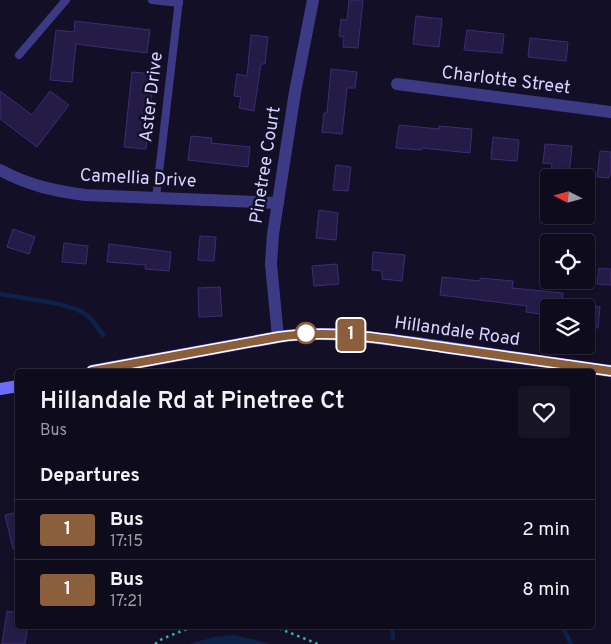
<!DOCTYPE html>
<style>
body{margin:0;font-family:Overpass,sans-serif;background:#171425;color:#f1f3f6;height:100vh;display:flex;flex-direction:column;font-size:19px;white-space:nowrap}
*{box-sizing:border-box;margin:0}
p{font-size:16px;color:#9b9ba3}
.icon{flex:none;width:28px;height:28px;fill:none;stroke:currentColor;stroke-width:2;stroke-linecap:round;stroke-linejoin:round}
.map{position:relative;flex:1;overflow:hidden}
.side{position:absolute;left:15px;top:369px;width:580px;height:260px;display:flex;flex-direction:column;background:#0e0b1c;border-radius:5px;box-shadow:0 1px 4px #0004,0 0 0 1px #2e2b3b}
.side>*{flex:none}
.badge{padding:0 10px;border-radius:4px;font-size:18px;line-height:32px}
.needle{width:32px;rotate:276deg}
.buttons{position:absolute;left:540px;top:169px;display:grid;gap:10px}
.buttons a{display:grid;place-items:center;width:55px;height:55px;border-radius:5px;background:#0e0b1c;box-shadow:0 1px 4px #0004,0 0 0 1px #2e2b3b;font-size:25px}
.map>.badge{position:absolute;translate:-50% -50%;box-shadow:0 0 0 2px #fff}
h2{padding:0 25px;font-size:19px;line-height:45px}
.round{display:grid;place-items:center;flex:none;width:52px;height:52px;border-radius:5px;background:#171425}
.head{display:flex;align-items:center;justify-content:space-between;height:85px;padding:0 25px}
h1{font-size:24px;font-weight:600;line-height:38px}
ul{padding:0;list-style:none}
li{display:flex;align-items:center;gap:15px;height:60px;padding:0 25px;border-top:1px solid #2e2b3b}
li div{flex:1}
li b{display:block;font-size:19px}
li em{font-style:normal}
li .badge{min-width:55px;font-weight:700;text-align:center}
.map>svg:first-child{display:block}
.water{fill:#0c2248}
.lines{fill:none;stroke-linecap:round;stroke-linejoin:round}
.stream{stroke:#0c2248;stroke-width:4.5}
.building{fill:#241b47;stroke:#3b2d73}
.path{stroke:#2fb8b0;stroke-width:2.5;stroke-dasharray:2.5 4;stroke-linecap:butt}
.lane{stroke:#3d3a85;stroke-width:8}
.street{stroke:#3d3a85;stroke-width:12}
.secondary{stroke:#6f6bff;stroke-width:12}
.line-casing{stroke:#fff;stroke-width:11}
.line{stroke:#8b5e3c;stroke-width:8}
.stop-dot{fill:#fff;stroke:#8b5e3c;stroke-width:2.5}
.labels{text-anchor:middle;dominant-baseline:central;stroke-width:5;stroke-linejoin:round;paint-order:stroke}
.street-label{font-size:18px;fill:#d9d4ff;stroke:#130f26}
</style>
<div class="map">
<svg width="611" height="644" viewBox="0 0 611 644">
<rect width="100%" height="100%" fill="#130f26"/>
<polygon class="water" points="234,635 271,644 189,644 214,637"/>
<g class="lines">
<g class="stream">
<path d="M0,294C22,298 63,302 82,312C91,316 97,327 103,335"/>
<polyline points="392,626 393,638"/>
<polyline points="562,626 571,644"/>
</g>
</g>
<g class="building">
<polygon points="349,0 363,0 358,48 343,47 344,37 339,36 341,19 347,20"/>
<polygon points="416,16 442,19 439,47 413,44"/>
<polygon points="75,21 150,30 147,53 76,44 72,82 50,80 56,30 74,32"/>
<polygon points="467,30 504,34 502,53 464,50"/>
<polygon points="251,35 268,37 265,64 261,64 254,111 239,108 241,97 234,96 237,74 247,76"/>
<polygon points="530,38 568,42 566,61 528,57"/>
<polygon points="331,69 357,72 355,88 347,88 342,134 322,132 324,113 327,113"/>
<polygon points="132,72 154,74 146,149 124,147"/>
<polygon points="0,91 32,115 50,91 69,105 37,147 0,119"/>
<polygon points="399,125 439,129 439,126 472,129 470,153 422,148 422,150 396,148"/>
<polygon points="191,136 212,138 211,143 250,147 248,167 188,160"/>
<polygon points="493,137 519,140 517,161 491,159"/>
<polygon points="545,144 572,146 569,175 551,173 552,164 543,163"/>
<polygon points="600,151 611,152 611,171 609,178 597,177"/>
<polygon points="336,165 351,167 348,191 333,190"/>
<polygon points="319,210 338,213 336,240 316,238"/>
<polygon points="13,229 35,237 29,254 7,247"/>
<polygon points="200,236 216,237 214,261 198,260"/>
<polygon points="64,243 88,246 86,264 62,262"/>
<polygon points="109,244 171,252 169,271 145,269 146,265 107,262"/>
<polygon points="373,252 405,255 402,281 382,279 382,271 372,270"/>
<polygon points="337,264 339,284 314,286 312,266"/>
<polygon points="599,268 611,269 611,285 597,284"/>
<polygon points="442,277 480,281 480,278 513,281 512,288 563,293 561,308 549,308 549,315 526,312 527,306 440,295"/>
<polygon points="220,287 222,316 199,317 198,288"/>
<polygon points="586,305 600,307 598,328 586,327"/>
<polygon points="18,512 18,549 13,549 5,515"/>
<polygon points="7,611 18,613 18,626 28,626 25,644 2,644"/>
</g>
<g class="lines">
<g class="path">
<polyline points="273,626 318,644"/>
<polyline points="155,644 162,639 194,626"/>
</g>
<g class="lane">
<polyline points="152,0 179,3"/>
<polyline points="19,55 66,0"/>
<polyline points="156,198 179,0"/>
</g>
<g class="street">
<polyline points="397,84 611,112"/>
<path d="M0,170C28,185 54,191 85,195L278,203"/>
<polyline points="278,337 271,264 273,234 295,92 313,0"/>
</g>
<g class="secondary">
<path d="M92,371L278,337C333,329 383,339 437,346C495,355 553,363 611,371"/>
<polyline points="0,389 18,386"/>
</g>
</g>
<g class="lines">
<g class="line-casing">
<path id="line" d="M92,371L278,337C334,329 386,339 441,347C498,355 554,363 611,371"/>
</g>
<use href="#line" class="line"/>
</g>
<circle class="stop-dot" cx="306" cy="333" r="10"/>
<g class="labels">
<g class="street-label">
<text transform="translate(506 81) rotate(7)">Charlotte Street</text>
<text transform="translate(152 97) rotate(-83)">Aster Drive</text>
<text transform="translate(266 165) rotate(-81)">Pinetree Court</text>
<text transform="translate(138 179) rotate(3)">Camellia Drive</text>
<text transform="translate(457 332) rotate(8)">Hillandale Road</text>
</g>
</g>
</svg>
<div class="buttons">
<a><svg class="needle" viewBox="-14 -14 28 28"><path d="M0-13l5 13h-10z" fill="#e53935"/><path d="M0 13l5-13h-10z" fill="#9b9ba3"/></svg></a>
<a><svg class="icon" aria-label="locate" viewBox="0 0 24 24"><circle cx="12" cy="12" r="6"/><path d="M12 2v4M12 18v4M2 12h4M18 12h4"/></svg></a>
<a><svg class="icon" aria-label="layers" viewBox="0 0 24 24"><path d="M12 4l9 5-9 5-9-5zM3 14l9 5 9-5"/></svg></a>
</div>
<b class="badge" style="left:351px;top:335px;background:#8b5e3c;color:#fff">1</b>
<section class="side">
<div class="head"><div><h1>Hillandale Rd at Pinetree Ct</h1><p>Bus</p></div><a class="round"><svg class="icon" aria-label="heart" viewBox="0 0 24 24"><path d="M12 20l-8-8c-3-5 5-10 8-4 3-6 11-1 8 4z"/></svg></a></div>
<h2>Departures</h2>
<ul>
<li><span class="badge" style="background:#8b5e3c;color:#fff">1</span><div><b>Bus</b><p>17:15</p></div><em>2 min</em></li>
<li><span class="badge" style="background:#8b5e3c;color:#fff">1</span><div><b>Bus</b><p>17:21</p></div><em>8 min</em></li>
</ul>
</section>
</div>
